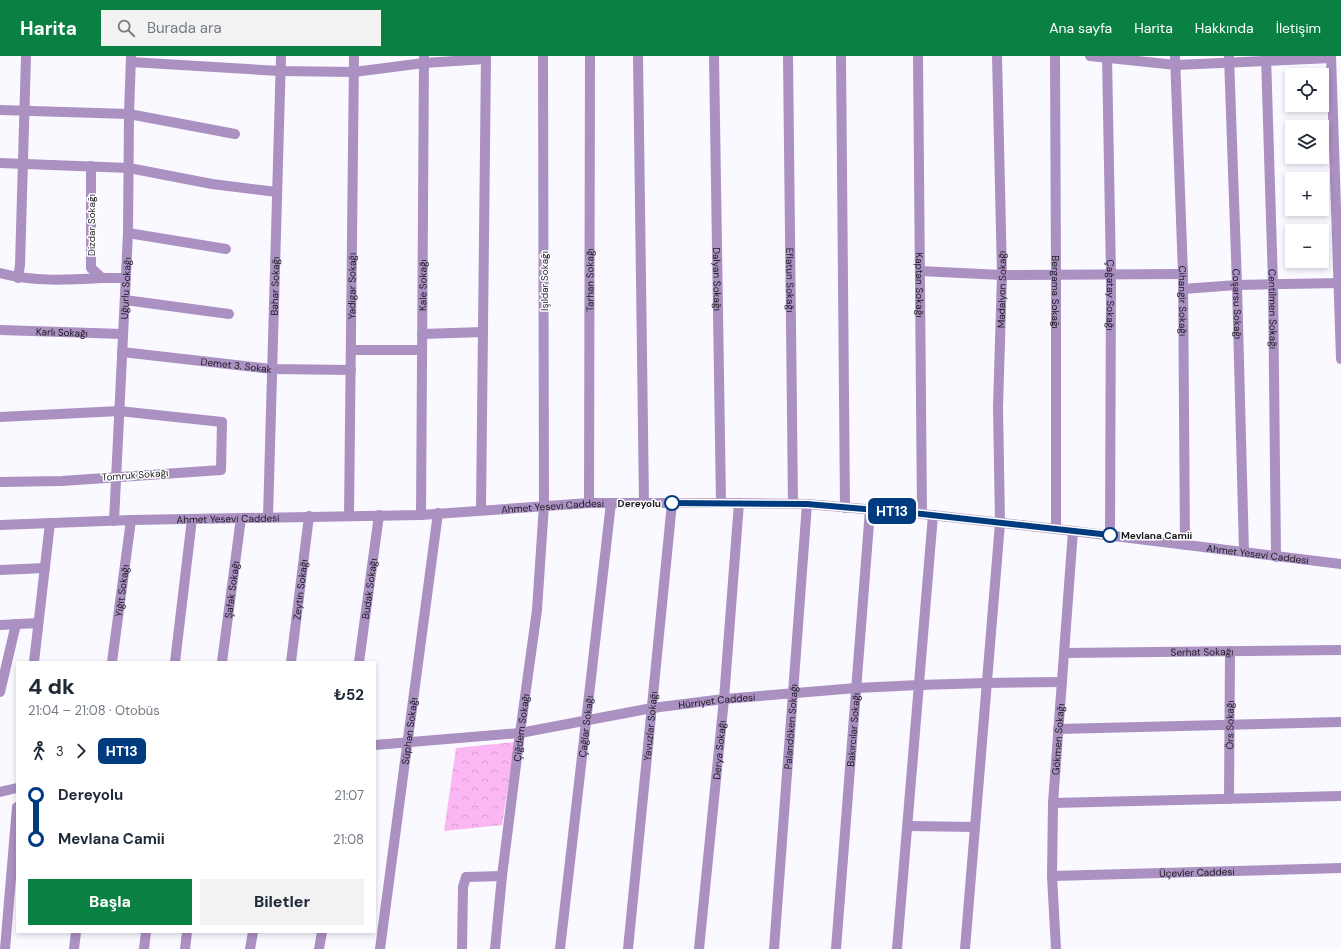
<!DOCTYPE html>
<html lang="tr">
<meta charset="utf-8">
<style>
body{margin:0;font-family:"DM Sans",sans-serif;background:#f2f2f3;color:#1f2937;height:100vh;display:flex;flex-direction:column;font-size:15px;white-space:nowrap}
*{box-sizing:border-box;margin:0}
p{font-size:13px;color:#747a83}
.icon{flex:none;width:22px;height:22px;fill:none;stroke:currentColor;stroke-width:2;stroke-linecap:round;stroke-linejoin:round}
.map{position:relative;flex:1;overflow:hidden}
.details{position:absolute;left:16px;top:605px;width:360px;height:272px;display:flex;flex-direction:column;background:#fff;border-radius:0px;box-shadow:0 2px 6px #0003}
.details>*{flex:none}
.badge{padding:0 8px;border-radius:6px;font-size:14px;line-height:26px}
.tools{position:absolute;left:1285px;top:12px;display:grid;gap:8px}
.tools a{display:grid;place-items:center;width:44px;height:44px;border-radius:0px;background:#fff;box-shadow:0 2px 6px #0003;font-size:20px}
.map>.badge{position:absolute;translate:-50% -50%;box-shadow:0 0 0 2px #fff}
.legs{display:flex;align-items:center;gap:6px;height:44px;padding:0 12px;font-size:13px}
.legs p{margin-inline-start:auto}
.summary{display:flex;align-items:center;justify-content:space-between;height:68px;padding:0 12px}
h1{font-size:22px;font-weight:800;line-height:30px}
.button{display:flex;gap:8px;margin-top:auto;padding:8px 12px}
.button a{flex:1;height:46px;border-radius:0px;background:#0b8043;color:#fff;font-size:16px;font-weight:800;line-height:46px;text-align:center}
.button a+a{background:#f2f2f3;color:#1f2937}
ul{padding:0 12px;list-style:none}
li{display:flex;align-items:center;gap:14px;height:44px;font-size:15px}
li i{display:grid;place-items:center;width:6px;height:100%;margin:0 5px;background:currentColor}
li i::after{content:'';width:10px;height:10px;margin:-5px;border:3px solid;border-radius:50%;background:#fff}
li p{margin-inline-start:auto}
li:first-child i{background:linear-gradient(#0000 50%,currentColor 0)}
li:last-child i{background:linear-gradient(currentColor 50%,#0000 0)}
header{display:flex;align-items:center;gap:24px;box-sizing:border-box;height:56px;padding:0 20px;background:#0b8043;color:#fff}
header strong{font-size:19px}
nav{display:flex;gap:22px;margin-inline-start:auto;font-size:14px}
.search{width:280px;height:36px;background:#f2f2f3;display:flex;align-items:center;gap:10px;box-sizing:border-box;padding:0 14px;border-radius:0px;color:#747a83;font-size:15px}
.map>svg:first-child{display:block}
.park{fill:url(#park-crowns)}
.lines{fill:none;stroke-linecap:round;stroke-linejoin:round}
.minor{stroke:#ab90c2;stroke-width:10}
.line-1-casing{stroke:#fff;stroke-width:9}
.line-1{stroke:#003b80;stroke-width:6}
.stop-1-dot{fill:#fff;stroke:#003b80;stroke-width:2}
.labels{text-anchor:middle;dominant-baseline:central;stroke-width:3;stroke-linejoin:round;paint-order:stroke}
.street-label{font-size:10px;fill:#1b1a1f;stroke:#fff}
.stop-label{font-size:10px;font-weight:bold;fill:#1b1a1f;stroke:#fff;text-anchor:end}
</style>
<header>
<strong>Harita</strong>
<div class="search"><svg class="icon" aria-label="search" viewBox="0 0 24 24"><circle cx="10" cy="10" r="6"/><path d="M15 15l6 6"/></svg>Burada ara</div>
<nav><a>Ana sayfa</a><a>Harita</a><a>Hakkında</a><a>İletişim</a></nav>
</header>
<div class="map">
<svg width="1341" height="893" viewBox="0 0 1341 893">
<defs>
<pattern id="park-crowns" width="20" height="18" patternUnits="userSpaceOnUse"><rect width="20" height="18" fill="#fab7f4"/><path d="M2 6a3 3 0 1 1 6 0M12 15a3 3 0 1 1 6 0" fill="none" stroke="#d69dd1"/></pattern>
</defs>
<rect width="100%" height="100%" fill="#f9f9ff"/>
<polygon class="park" points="515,686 502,769 444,775 456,692"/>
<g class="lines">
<g class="minor">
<polyline points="638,0 644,447"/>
<path id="s1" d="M714,0L721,447"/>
<path id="s2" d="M788,0L793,448"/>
<polyline points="841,0 845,452"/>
<path id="s3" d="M918,0L922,458"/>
<path id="s4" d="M1055,0L1056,219V473"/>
<polyline points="1090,0 1176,9 1331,2"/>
<path id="s5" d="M1107,0L1111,219L1110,479"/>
<path id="s6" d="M1175,0L1183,218L1185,489"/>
<path id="s7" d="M1229,0L1237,229L1244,496"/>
<path id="s8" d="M1266,0L1273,228L1276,501"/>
<polyline points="1331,0 1341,303"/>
<polyline points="131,6 280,15 354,16 424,7 486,3"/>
<polyline points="0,54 129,58 235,78"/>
<polyline points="0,107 129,112 212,128 277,136"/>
<polyline points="91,110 91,212 102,222 126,222"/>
<polyline points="128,177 226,193"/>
<polyline points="920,215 1002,219 1183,218"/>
<path d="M0,217C34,226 68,224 102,222"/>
<polyline points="18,222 20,209 26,0"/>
<polyline points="1183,233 1237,229 1341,227"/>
<polyline points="125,244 229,258"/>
<path id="s9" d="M0,274L123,278"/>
<polyline points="422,278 483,276"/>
<polyline points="351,294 422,294"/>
<path id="s10" d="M122,296L272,313L351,314"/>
<polyline points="0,361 119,355 222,366 221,414 62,425 0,426"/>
<path id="s11" d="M589,447L590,0"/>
<polyline points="481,454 486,0"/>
<path id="s12" d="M421,459L424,0"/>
<path id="s13" d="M349,460L354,0"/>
<path id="s14" d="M268,461L281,0"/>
<path id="s15" d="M114,465L128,177L129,58L131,0"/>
<path id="s16" d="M0,469L131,464L421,459L589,447H721L807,448L922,458L1073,475L1341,508"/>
<polyline points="0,514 45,512"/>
<polyline points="0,569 38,567"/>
<path id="s17" d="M1064,597L1341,594"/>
<polyline points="34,606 50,467"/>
<path id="s18" d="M112,606L131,464"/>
<polyline points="175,606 192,463"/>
<path id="s19" d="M222,606L241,462"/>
<path id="s20" d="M291,606L309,460"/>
<path id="s21" d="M359,606L379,459"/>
<polyline points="0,636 16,568"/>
<polyline points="1058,673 1341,666"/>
<path id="s22" d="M375,689L520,677L652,652L724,643L857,632L919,629L987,627L1062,626"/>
<polyline points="0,736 17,732"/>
<path id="s23" d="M1229,743L1230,595"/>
<polyline points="1053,747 1341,740"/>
<polyline points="908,770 975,771"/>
<path id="s24" d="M1052,820L1341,812"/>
<polyline points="5,893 17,751"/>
<polyline points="74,893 76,876"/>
<polyline points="144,893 146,876"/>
<polyline points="185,893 187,876"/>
<polyline points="250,893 253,876"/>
<polyline points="319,893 322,876"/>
<path id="s25" d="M380,893L438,457"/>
<polyline points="462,893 463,831 466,821 502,820"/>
<path id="s26" d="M495,893L502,820L520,677L537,554L544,449L543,0"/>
<path id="s27" d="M560,893L611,447"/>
<path id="s28" d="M628,893L672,447"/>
<path id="s29" d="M699,893L724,643L739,447"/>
<path id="s30" d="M774,893L807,448"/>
<path id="s31" d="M836,893L870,454"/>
<polyline points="897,893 933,459"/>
<path id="s32" d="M965,893L1000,467L998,351L1002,219L997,0"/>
<path id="s33" d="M1056,893L1052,820L1053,747L1073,475"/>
</g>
</g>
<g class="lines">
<g class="line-1-casing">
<polyline id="line-1" points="672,447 807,448 922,458 1110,479"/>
</g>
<use href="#line-1" class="line-1"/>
</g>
<g class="stop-1-dot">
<circle cx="672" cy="447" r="7"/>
<circle cx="1110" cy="479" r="7"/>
</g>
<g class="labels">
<g class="street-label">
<text transform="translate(91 169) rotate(-90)">Dizdar Sokağı</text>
<text stroke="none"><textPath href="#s1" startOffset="223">Dalyan Sokağı</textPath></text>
<text stroke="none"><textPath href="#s11" startOffset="223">Tarhan Sokağı</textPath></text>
<text stroke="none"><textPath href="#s2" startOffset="224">Eflatun Sokağı</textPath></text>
<text transform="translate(544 225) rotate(-90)">Işıldar Sokağı</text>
<text stroke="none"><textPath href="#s12" startOffset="230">Kale Sokağı</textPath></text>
<text stroke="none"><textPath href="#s3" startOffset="229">Kaptan Sokağı</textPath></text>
<text stroke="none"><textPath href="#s14" startOffset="231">Bahar Sokağı</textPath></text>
<text stroke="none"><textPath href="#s13" startOffset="230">Yadigar Sokağı</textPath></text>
<text stroke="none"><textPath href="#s15" startOffset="233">Uğurlu Sokağı</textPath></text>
<text stroke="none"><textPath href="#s32" startOffset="661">Madalyon Sokağı</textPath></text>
<text stroke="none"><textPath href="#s4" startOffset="236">Bergama Sokağı</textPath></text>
<text stroke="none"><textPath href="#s5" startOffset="239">Çağatay Sokağı</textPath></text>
<text stroke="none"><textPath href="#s6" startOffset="245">Cihangir Sokağı</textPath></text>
<text stroke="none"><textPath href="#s7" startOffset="248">Coşarsu Sokağı</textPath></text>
<text stroke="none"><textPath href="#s8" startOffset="253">Centilmen Sokağı</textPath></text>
<text stroke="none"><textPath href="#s9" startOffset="62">Karlı Sokağı</textPath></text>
<text stroke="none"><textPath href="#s10" startOffset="115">Demet 3. Sokak</textPath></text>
<text transform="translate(135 419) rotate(-4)">Tomruk Sokağı</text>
<text stroke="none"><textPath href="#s16" startOffset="553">Ahmet Yesevi Caddesi</textPath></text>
<text stroke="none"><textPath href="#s16" startOffset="228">Ahmet Yesevi Caddesi</textPath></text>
<text stroke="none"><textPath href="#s16" startOffset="1261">Ahmet Yesevi Caddesi</textPath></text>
<text stroke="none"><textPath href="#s20" startOffset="73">Zeytin Sokağı</textPath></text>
<text stroke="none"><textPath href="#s21" startOffset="74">Budak Sokağı</textPath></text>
<text stroke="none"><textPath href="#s19" startOffset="73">Şafak Sokağı</textPath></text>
<text stroke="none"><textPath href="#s18" startOffset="72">Yiğit Sokağı</textPath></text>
<text stroke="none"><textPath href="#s17" startOffset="138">Serhat Sokağı</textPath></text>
<text stroke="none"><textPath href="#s22" startOffset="345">Hürriyet Caddesi</textPath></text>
<text stroke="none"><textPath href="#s23" startOffset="74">Örs Sokağı</textPath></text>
<text stroke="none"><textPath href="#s27" startOffset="224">Çağlar Sokağı</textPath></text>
<text stroke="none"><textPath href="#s28" startOffset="224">Yavuzlar Sokağı</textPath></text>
<text stroke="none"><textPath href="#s26" startOffset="223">Çiğdem Sokağı</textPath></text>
<text stroke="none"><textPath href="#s30" startOffset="223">Palandöken Sokağı</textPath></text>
<text stroke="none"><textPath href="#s31" startOffset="220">Bakırcılar Sokağı</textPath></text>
<text stroke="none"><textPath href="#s25" startOffset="220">Süphan Sokağı</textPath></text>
<text stroke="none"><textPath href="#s33" startOffset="210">Gökmen Sokağı</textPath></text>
<text stroke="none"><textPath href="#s29" startOffset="200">Derya Sokağı</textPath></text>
<text stroke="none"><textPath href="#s24" startOffset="145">Üçevler Caddesi</textPath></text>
</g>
<g class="stop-label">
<text x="661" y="447">Dereyolu</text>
<text x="1121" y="479" text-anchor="start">Mevlana Camii</text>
</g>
</g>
</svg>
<div class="tools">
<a><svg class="icon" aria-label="locate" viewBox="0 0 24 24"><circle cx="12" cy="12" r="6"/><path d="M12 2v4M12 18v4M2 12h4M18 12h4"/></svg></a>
<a><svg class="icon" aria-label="layers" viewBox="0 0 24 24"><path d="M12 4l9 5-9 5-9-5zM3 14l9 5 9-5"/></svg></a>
<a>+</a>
<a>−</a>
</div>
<b class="badge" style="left:892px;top:455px;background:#003b80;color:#fff">HT13</b>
<section class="details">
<div class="summary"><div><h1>4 dk</h1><p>21:04 – 21:08 · Otobüs</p></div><b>₺52</b></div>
<div class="legs"><svg class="icon" aria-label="walk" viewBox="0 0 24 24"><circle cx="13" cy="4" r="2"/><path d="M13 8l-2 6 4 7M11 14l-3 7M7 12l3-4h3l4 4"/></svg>3<svg class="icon" aria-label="forward" viewBox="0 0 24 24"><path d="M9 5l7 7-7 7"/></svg><b class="badge" style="background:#003b80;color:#fff">HT13</b></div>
<ul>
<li><i style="color:#003b80"></i><b>Dereyolu</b><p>21:07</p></li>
<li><i style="color:#003b80"></i><b>Mevlana Camii</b><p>21:08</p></li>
</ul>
<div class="button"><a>Başla</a><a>Biletler</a></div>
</section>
</div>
